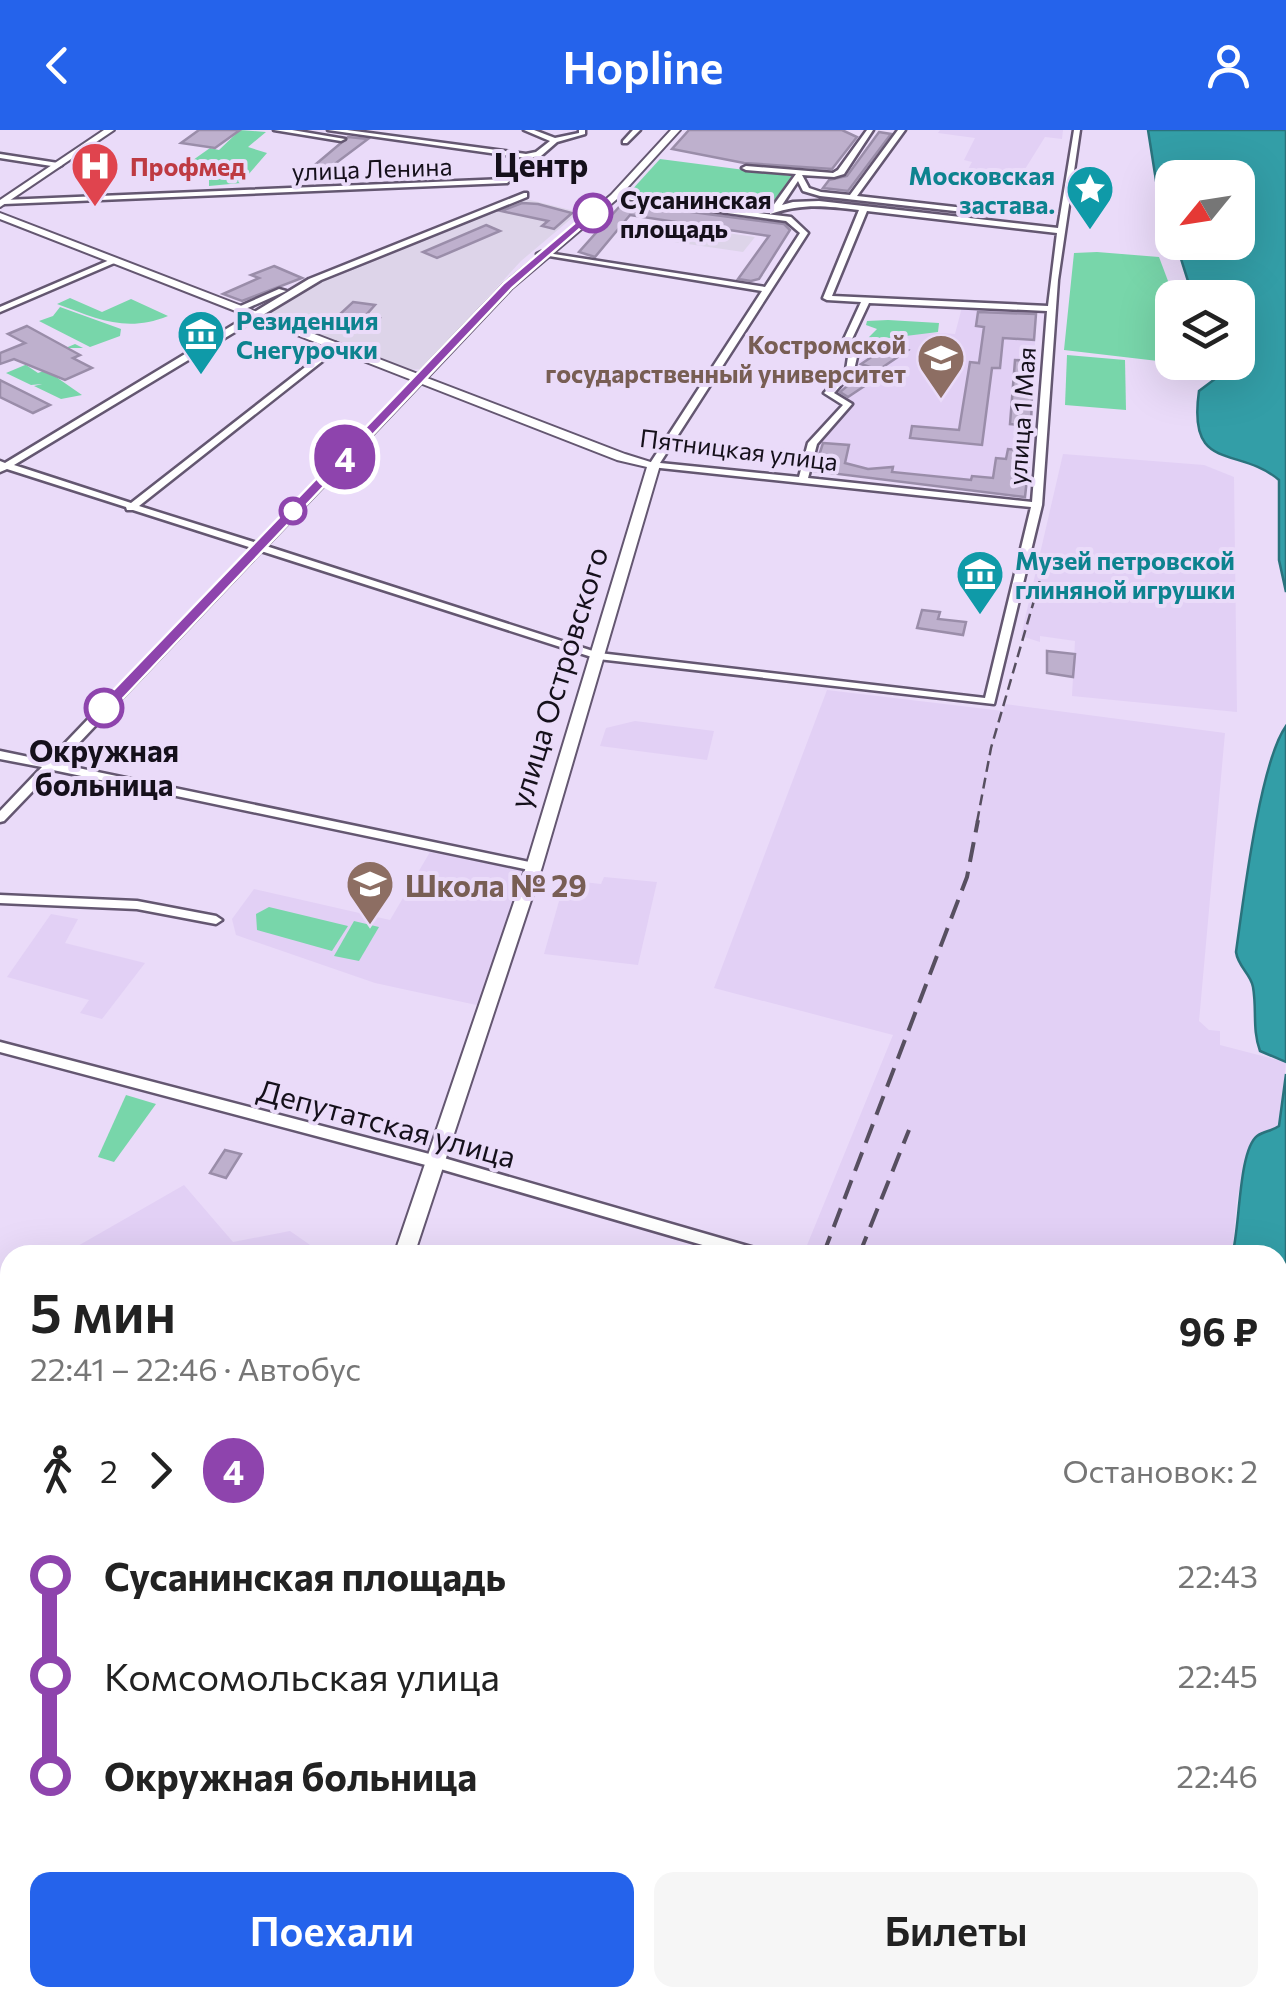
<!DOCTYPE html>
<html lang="ru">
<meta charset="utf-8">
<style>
body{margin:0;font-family:Commissioner,sans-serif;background:#f6f6f6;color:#222;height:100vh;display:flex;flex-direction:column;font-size:38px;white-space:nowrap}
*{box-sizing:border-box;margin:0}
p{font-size:32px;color:#767676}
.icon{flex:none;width:55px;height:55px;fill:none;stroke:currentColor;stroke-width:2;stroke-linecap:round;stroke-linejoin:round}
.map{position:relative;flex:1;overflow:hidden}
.side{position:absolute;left:0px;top:1115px;width:1288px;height:762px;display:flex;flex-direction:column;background:#fff;border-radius:30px 30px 0 0;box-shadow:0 10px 40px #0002}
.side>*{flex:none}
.badge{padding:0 20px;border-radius:32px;font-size:35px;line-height:65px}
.needle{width:65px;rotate:240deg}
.tools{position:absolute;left:1155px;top:30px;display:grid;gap:20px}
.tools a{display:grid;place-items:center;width:100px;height:100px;border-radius:20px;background:#fff;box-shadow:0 10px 40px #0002;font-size:50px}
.map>.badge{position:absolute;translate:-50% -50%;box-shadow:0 0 0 5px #fff}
.legs{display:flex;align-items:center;gap:15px;height:110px;padding:0 30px;font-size:32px}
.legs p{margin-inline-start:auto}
.summary{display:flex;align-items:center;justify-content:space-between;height:170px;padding:0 30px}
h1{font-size:55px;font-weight:600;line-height:75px}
.cta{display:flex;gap:20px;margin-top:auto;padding:20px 30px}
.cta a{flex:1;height:115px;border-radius:20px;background:#2563eb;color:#fff;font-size:40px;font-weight:600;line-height:115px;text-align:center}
.cta a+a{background:#f6f6f6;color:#222}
ul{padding:0 30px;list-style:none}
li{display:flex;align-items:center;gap:35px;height:100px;font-size:38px}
li i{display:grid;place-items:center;width:15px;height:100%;margin:0 12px;background:currentColor}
li i::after{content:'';width:25px;height:25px;margin:-12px;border:8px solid;border-radius:50%;background:#fff}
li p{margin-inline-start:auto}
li:first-child i{background:linear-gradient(#0000 50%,currentColor 0)}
li:last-child i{background:linear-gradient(currentColor 50%,#0000 0)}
header{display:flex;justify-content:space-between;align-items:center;height:130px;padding:0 30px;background:#2563eb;color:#fff;font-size:45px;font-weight:600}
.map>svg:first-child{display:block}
.commercial{fill:#ddd4e9}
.built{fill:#e2d0f5}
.green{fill:#78d6aa}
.water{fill:#339ea7;stroke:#2a737d;stroke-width:2.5}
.building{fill:#beb0cd;stroke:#9a8da9;stroke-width:2.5}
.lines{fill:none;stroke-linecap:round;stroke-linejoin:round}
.minor-casing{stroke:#645771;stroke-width:5}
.major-casing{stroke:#645771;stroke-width:4}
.minor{fill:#fff;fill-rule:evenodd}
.major{fill:#fff;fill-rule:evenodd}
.rail-far2{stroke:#574f60;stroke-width:2.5;stroke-dasharray:11 6;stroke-linecap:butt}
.rail-far1{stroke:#574f60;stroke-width:4;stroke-dasharray:20 10;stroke-linecap:butt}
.rail{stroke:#574f60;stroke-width:5;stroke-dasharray:26 12;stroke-linecap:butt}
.line-1{fill:#8e44ad;stroke:#fff;stroke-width:2.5}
.stop-1-dot{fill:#fff;stroke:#8e44ad;stroke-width:5}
.labels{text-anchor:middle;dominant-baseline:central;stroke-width:8;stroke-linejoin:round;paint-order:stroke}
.far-health-label{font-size:25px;font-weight:bold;fill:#be3a42;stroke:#eadbf9;text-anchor:start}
.far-street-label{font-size:25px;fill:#15101b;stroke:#eadbf9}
.far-culture-label{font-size:25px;font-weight:bold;fill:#0d838f;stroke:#eadbf9;text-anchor:start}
.far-stop-label{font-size:25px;font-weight:bold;fill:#15101b;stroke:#eadbf9;text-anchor:start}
.far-education-label{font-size:25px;font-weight:bold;fill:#785e54;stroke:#eadbf9;text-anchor:end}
.street-label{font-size:30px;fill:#15101b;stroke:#eadbf9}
.stop-label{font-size:30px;font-weight:bold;fill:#15101b;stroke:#eadbf9}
.education-label{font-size:30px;font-weight:bold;fill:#785e54;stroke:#eadbf9;text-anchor:start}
.far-district-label{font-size:32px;font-weight:bold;fill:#15101b;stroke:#eadbf9}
</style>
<header><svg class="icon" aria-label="back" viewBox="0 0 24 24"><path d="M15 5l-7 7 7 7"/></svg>Hopline<svg class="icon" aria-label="person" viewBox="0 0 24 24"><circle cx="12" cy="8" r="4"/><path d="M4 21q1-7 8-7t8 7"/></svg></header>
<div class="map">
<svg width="1286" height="1877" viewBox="0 0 1286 1877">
<rect width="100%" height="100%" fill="#eadbf9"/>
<g class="commercial">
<polygon points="526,69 579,82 521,131 421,239 409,240 268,185 315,154"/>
<polygon points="645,91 646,91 755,107 743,122 633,106"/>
</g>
<g class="built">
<polygon points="940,0 1063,0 1062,9 1045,7 1017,52 987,55 960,53 972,32 964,30 975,8 938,3"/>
<polygon points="972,175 1037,181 1025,367 812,341 819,312 853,273 830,264 866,239 857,233 885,216 878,213 922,202 955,204 962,177"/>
<polygon points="1063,324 1204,335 1234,347 1237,582 1072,566 1075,511 1040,506 1040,512 1021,506"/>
<polygon points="827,560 1003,581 1005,574 1225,603 1199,891 1209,900 1220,901 1220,915 1286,932 1279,996 1251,1015 1237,1069 1232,1125 803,1125 893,905 714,858"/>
<polygon points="635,591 714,601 707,630 600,616 606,598"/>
<polygon points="430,722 525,741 481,876 375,853 236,805 232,789 254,759 390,790"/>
<polygon points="604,747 657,752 638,835 544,824 565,750 601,754"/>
<polygon points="51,784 78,789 65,813 145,833 102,889 80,883 89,870 7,847"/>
<polygon points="184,1055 233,1112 290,1101 313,1117 306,1125 62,1125"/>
<polygon points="10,1155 10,1347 0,1333 0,1161"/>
<polygon points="1278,1192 1286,1207 1286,1337 1278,1335"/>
<polygon points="0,1577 10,1581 10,1752 0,1748"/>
<polygon points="0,1799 10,1804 10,1868 64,1868 60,1877 0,1877"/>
</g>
<g class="green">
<polygon points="240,0 266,2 248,17 267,23 241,53 209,56 209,50 193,43 205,33 193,30 210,18 219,20"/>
<polygon points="660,29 792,46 766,82 629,63"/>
<polygon points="1097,122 1159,127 1174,167 1171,217 1175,233 1064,220 1074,123"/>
<path d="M70,168L102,182L131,169L168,186C126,203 98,189 57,174Z"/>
<polygon points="60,177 121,199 120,206 90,217 39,191 53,186"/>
<polygon points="888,190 939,193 938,202 865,211 877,199 866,195 867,191"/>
<polygon points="75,214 83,218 67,218 26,235 38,243 46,240 82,265 61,269 34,256 42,254 31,255 6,243"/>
<polygon points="1067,225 1125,230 1126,280 1065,275"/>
<polygon points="269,777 348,796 332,821 257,800 256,784"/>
<polygon points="354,791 379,797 359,831 334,826"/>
<polygon points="126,965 156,974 114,1032 98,1027"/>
</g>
<g class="water">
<path d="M1148,0H1286V462L1279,430V350C1238,315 1187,344 1199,261L1219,246L1214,236L1238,232V168L1193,167L1176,113L1238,112V48H1172V106L1160,76Z"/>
<path d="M1286,596V932L1260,921C1252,899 1257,880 1253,857C1251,844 1238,837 1236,822C1243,772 1260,632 1286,596Z"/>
<path d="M1286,944V1207L1278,1192V1125H1232C1240,1102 1238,1021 1257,1006C1264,1001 1272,1001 1279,996Z"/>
<polygon points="1278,1447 1286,1453 1286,1877 882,1877 888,1868 1278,1868"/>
</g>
<g class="building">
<polygon points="199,0 240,0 215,18 181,13"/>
<polygon points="689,0 842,0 857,7 832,39 744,33 672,19"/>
<polygon points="879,2 891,4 848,61 823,58 829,50 847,46"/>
<polygon points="348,7 368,9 324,42 309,40"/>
<polygon points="522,73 538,74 572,83 554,99 542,96 548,91 501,81"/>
<polygon points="631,74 784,94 790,100 759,149 751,151 738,149 769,106 630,85 595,127 579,122 619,77"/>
<polygon points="486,95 500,101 437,128 423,122"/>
<polygon points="274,136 302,148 242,171 223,164 259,148 251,145"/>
<polygon points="353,172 375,175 367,184 379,188 365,195 339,185"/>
<polygon points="978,182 1036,184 1034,210 1003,208 1000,238 992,238 982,315 910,308 912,296 959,300 970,232 979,233 984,197 976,196"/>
<polygon points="27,196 80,225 73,228 92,238 65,250 14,229 0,234 0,223 25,213 8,204"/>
<polygon points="931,209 936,209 936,215 952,217 948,241 925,239"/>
<polygon points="891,214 908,220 880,239 887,241 848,267 840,262 870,237 861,234"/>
<polygon points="1015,230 1033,231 1031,296 1010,294"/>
<polygon points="0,250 50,275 33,283 0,267"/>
<polygon points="823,313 849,315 845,333 868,339 893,337 892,342 971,350 972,346 993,348 996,328 1006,329 1008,319 1030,321 1025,367 814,341"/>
<polygon points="922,480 940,482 938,489 966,492 963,505 917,498"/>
<polygon points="1047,521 1075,524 1073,547 1047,543"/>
<polygon points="225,1020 241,1024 226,1048 210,1043"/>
</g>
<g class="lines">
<g class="minor-casing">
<g id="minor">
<polygon points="274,0 292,0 345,9 341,11"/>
<polygon points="328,0 347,0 526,24 536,22 550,11 524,0 534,0 555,8 579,3 579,0 585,0 585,4 557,12 541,26 526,28"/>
<polygon points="633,0 640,0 627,13 623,13 623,11"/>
<path d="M867,0H873L844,44L834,47L802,45L809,58L821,62L850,65L898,0H905L857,66L991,81L995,83L991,85L820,66L803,61L798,51L782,75L793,72L819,71L1058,98L1074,0H1080L1058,150L1042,375L994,574L598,529L261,421L59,634L534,733L540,737L538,740L534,741L53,640L4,691L0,692V681L42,637L0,629V621L48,631L252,418L133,380H127L126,377L7,339L0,342V331L5,333L309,149L524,63H527V67L321,150L14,335L131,373L336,213L340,216L339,218L139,376L257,413L419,247L422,248V252L266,416L599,523L985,568L1031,377L651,337L649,335L762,161L537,124L541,122L765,157L800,103L786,91L610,67L614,65L791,87L808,103L660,333L799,347L808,313L843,275L824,263L846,240L848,227L844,209L861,172L827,170L823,168L859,80C823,76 805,73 770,84V80L796,44L746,40L742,38L746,36L833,43L838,40ZM867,81L1057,103L1048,176L832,166ZM869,173L1047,181L1032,372L808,348L817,314L852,274L834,263L854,240L857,227L852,209Z"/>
<polygon points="0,24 58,33 62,35 58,37 0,28"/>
<polygon points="522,32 529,34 507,53 4,74 0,72 4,70 505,49"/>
<polygon points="112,129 119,131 0,182 0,177"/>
<polygon points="279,159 286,161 243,180 236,178"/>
<polygon points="0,765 137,771 216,786 222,790 216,794 137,779 0,773"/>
<polygon points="0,912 437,1026 758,1119 763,1121 766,1125 737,1125 437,1038 0,922"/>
<polygon points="0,1542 10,1546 10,1564 0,1560"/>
</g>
</g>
<g class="major-casing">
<g id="major">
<polygon points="104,0 114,0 0,77 0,70"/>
<polygon points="671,0 680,0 617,69 512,158 427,248 625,324 660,335 542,737 414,1125 394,1125 526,737 647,337 617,330 0,89 0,83 418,244 504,154 611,65"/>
<polygon points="122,1868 148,1868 144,1877 118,1877"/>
</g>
</g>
<use href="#minor" class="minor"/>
<use href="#major" class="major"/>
<polyline class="rail-far2" points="977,692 991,618 1040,450"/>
<g class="rail-far1">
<polyline points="823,1125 967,747 978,690"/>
<polyline points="859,1125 909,1000"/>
</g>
<polyline class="rail" points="0,1791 10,1796"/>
</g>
<polygon class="line-1" points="589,81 598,83 512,158 110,582 99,582 99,575 504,153"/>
<defs>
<g id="hospital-pin" transform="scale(2.5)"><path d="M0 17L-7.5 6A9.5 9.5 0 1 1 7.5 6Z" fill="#e0444e" stroke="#eadbf9"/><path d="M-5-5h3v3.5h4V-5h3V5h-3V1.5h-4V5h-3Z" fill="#fff"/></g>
<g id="sight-pin" transform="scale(2.5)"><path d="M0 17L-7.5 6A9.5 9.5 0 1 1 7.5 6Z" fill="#0f9aa8" stroke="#eadbf9"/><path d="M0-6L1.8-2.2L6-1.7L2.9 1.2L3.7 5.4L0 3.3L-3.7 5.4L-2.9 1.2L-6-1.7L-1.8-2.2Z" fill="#fff"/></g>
<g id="museum-pin" transform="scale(2.5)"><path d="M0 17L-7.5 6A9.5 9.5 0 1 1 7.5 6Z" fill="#0f9aa8" stroke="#eadbf9"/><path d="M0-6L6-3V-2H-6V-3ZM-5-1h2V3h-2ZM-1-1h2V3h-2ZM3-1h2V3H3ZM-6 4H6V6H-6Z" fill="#fff"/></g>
<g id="university-pin" transform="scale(2.5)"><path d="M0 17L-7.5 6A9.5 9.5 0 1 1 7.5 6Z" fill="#8d6e63" stroke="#eadbf9"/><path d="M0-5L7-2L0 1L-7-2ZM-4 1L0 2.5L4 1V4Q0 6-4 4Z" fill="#fff"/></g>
<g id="school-pin" transform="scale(2.5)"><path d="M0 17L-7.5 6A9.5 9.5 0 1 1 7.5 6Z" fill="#8d6e63" stroke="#eadbf9"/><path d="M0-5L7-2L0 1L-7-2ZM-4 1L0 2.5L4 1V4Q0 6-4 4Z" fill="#fff"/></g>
</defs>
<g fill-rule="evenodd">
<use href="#hospital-pin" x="95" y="36"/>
<use href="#sight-pin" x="1090" y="59"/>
<use href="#museum-pin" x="201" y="204"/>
<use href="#university-pin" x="941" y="228"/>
<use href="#museum-pin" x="980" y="444"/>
<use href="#school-pin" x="370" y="754"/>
</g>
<g class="stop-1-dot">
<circle cx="593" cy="83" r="18"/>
<circle cx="293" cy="381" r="12"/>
<circle cx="104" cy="578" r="18"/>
</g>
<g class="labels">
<g class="far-health-label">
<text x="130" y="36">Профмед</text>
</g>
<g class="far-street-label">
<text transform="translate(372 38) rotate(-2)">улица Ленина</text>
<text transform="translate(1021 286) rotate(-86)">улица 1 Мая</text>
<text transform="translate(739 319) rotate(7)">Пятницкая улица</text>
</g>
<g class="far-culture-label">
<text x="1055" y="45" text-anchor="end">Московская<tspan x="1055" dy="29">застава.</tspan></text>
<text x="236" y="190">Резиденция<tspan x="236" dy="29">Снегурочки</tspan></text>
<text x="1015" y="430">Музей петровской<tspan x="1015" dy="29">глиняной игрушки</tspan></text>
</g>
<g class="far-stop-label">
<text x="620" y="69">Сусанинская<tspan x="620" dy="29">площадь</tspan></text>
</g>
<g class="far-education-label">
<text x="906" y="214">Костромской<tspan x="906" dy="29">государственный университет</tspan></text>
</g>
<g class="street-label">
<text transform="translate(557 547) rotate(-73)">улица Островского</text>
<text transform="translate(387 992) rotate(15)">Депутатская улица</text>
</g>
<g class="stop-label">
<text x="104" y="619">Окружная<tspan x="104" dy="34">больница</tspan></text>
</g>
<g class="education-label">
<text x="405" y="754">Школа № 29</text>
</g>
<g class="far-district-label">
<text x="541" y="34">Центр</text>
</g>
</g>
</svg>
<div class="tools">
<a><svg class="needle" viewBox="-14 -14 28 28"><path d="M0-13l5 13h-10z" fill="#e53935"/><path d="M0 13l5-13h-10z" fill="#767676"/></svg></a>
<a><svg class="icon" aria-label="layers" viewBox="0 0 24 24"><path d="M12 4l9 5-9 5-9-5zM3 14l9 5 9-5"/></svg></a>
</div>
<b class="badge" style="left:345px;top:327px;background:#8e44ad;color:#fff">4</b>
<section class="side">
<div class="summary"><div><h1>5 мин</h1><p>22:41 – 22:46 · Автобус</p></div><b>96 ₽</b></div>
<div class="legs"><svg class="icon" aria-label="walk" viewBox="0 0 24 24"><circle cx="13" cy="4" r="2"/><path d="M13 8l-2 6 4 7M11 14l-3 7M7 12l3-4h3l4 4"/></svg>2<svg class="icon" aria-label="forward" viewBox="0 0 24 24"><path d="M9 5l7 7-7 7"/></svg><b class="badge" style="background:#8e44ad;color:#fff">4</b><p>Остановок: 2</p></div>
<ul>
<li><i style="color:#8e44ad"></i><b>Сусанинская площадь</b><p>22:43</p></li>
<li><i style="color:#8e44ad"></i><span>Комсомольская улица</span><p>22:45</p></li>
<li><i style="color:#8e44ad"></i><b>Окружная больница</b><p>22:46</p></li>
</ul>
<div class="cta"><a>Поехали</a><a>Билеты</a></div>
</section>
</div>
